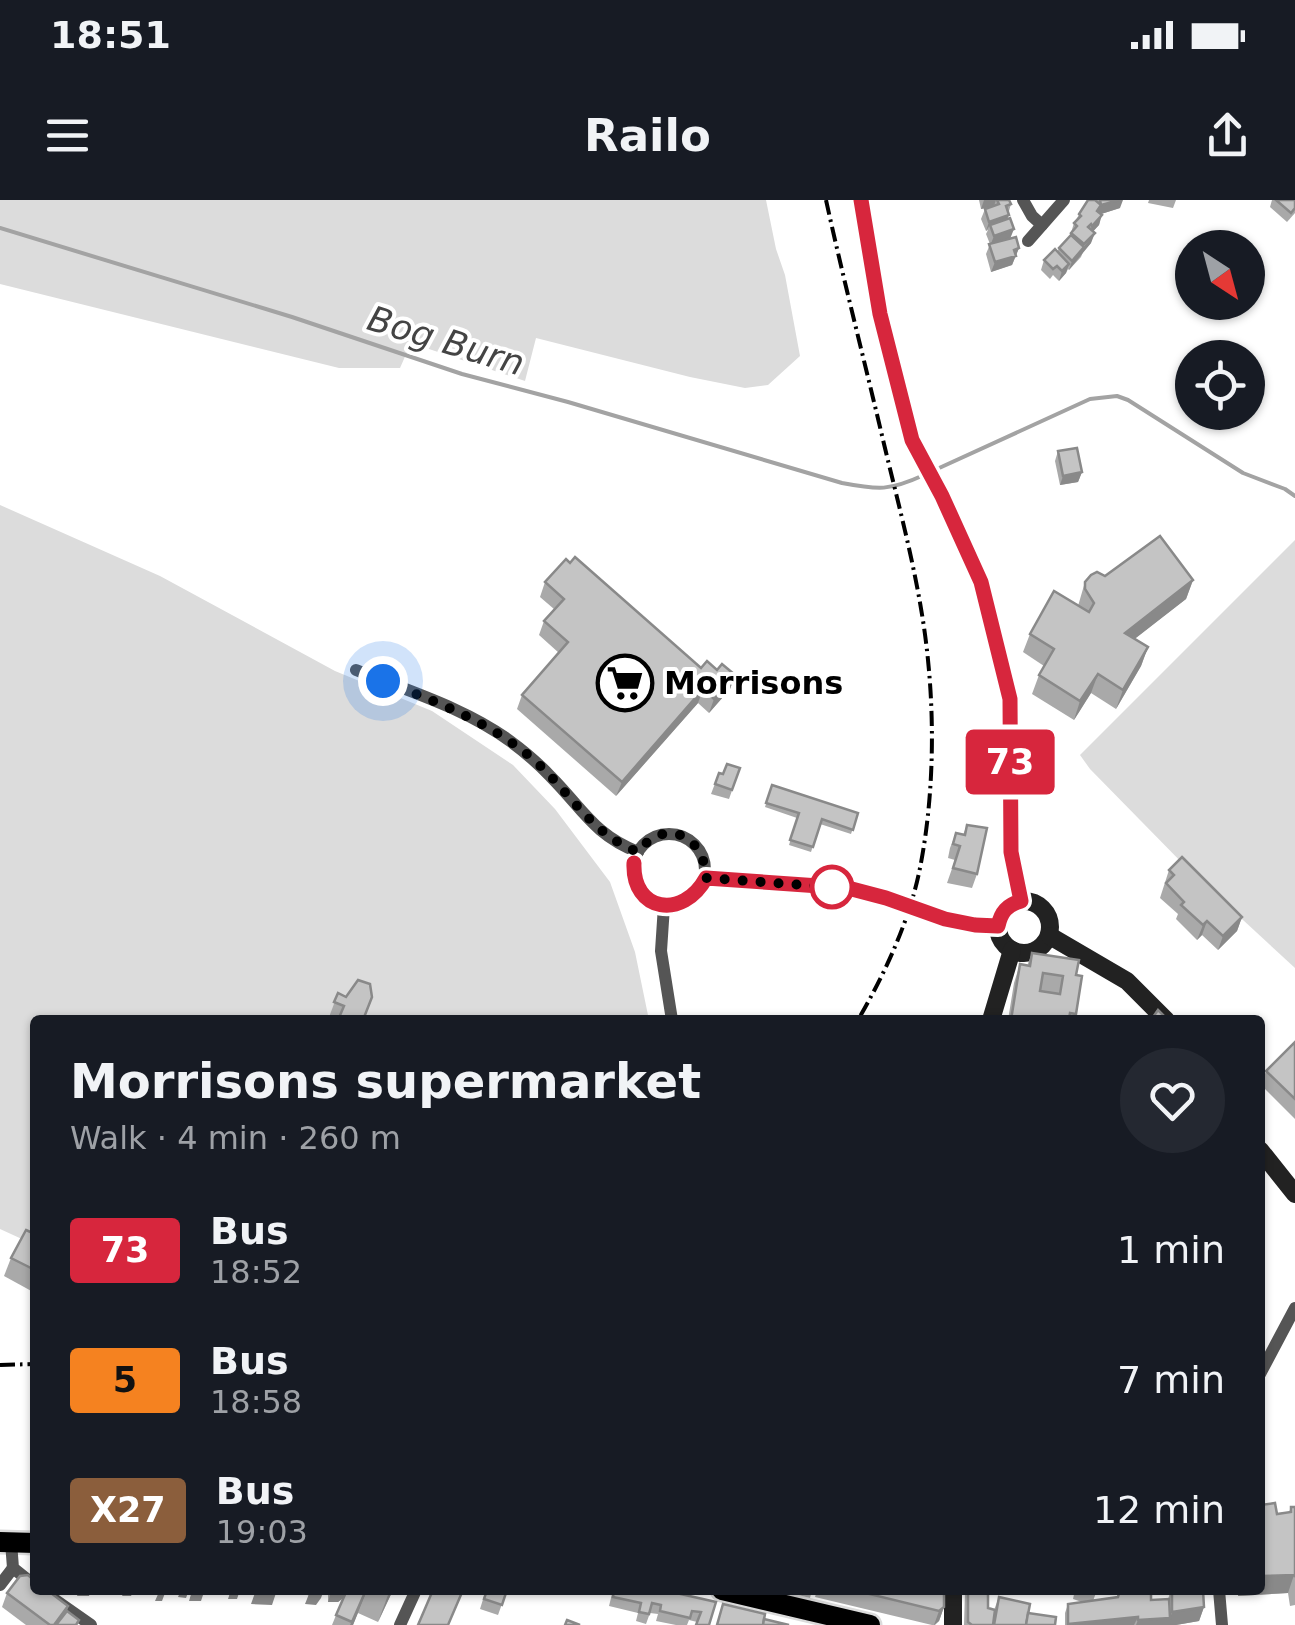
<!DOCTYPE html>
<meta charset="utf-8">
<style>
body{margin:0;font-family:"DejaVu Sans",sans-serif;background:#242831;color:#f1f3f6;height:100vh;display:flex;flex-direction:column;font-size:38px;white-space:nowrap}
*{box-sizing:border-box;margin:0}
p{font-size:32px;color:#9ea1a6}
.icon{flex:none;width:55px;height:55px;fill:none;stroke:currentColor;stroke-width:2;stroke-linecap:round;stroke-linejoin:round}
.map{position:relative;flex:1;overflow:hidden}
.drawer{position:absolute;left:30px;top:815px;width:1235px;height:580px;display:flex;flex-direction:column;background:#171b24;border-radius:10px;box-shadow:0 2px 8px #0004}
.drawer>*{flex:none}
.badge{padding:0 20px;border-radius:8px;font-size:35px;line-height:65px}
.needle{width:65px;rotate:144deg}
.buttons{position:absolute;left:1175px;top:30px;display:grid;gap:20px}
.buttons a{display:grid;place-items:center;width:90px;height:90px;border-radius:50%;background:#171b24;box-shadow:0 2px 8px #0004;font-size:50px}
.you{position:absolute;width:50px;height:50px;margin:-25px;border:8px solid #fff;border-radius:50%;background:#1a73e8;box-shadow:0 0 0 15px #1a73e833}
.map>.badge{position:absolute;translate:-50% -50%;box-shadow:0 0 0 5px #fff}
.round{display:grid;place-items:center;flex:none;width:105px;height:105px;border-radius:52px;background:#242831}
.overview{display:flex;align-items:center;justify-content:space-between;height:170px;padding:0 40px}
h1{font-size:48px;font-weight:700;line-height:75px}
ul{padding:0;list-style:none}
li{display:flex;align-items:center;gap:30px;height:130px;padding:0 40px}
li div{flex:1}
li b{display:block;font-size:38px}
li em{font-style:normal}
li .badge{min-width:110px;font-weight:700;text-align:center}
.status{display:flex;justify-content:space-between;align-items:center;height:70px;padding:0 50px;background:#171b24;direction:ltr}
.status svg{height:28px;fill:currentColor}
header{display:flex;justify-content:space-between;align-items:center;height:130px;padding:0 40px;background:#171b24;font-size:45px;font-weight:700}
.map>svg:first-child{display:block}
.green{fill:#dcdcdc}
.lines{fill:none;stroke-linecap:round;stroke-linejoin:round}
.stream{stroke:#a3a3a3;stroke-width:4}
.primary-casing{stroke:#dbdbdb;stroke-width:25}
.street{stroke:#555;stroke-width:12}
.secondary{stroke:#222;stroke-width:18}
.primary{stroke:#000;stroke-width:20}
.rail{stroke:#000;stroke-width:4;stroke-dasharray:15 5 2.5 5;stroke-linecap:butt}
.wall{fill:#a9a9a9}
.shaded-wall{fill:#898989}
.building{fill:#c4c4c4;stroke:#898989;stroke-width:2.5;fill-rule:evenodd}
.line-casing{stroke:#fff;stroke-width:22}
.line{stroke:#d7263d;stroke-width:15}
.walk{stroke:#000;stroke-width:10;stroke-dasharray:0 18}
.stop-dot{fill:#fff;stroke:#d7263d;stroke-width:5}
.labels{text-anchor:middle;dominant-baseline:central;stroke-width:8;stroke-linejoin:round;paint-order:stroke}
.poi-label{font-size:32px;font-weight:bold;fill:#000;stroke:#fff;text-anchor:start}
.water-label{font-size:35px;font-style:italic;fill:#444;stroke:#fff}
</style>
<div class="status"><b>18:51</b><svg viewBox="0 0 49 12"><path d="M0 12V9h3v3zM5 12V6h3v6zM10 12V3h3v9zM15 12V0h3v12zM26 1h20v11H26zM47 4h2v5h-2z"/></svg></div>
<header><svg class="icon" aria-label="menu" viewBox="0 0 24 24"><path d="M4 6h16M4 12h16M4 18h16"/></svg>Railo<svg class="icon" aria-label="share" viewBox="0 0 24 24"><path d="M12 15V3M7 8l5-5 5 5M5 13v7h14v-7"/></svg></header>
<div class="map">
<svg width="1295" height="1425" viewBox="0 0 1295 1425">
<rect width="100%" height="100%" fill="#fff"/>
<g class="green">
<polygon points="0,0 766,0 776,49 785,75 800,156 768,185 745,188 690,177 536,138 525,181 411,143 400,168 339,168 0,84"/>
<polygon points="0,305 160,376 335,471 432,511 513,565 555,609 610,682 635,752 649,820 35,820 35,1045 0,1029"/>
<polygon points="1295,340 1295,768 1191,672 1090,569 1080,555"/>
</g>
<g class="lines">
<g class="stream">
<path d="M0,28L292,117L462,174L568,202L842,283C879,290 889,291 924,275"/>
<polyline points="937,269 1090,199 1117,196 1128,200 1243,273 1285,289 1295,296"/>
</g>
<g class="primary-casing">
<g id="primary">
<polyline points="0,1342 35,1343"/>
<polyline points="722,1390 870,1425"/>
</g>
</g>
<g class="street">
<polyline points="1023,0 1032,16 1042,25"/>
<polyline points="1028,41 1064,0"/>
<path d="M356,470C408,491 465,508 510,541C525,552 539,564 551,577C582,608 594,635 638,652"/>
<circle cx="669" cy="670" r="36"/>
<polyline points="705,678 848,688 886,698 945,719 975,725 998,726"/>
<polyline points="664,706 661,751 672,820"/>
<polyline points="1260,1174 1295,1108"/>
<polyline points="11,1342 13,1368 33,1384"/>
<polyline points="0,1385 13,1368"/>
<polyline points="41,1390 91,1425"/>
<polyline points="1219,1390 1222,1425"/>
<polyline points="400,1425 416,1390"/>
</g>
<g class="secondary">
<polyline points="861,0 880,113 912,240 943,296 981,381 1010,499 1011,652 1021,701"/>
<circle cx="1024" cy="727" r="26"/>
<polyline points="1050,736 1127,781 1166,820"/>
<polyline points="991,820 1012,750"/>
<polyline points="1260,950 1295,994"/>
<polyline points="953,1425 953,1390"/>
</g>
<use href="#primary" class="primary"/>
<g class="rail">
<path d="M826,0C844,82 865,163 884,244C901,315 921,388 928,460C935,529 933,605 919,673C908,724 884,775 858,820"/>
<polyline points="0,1165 35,1164"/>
</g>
</g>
<g class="wall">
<polygon points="979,0 1009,0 1011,4 1007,18 1010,38 1019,48 1012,65 991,72 986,54 990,44 986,34 988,30 986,31 981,19 985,9 994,6 981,9"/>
<polygon points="1088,0 1120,0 1120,8 1101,14 1099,25 1093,31 1091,43 1083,52 1081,57 1069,70 1068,69 1066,73 1059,81 1053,75 1050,79 1041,70 1044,60 1057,52 1059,48 1070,36 1074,23"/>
<polygon points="1149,0 1176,0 1173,8 1148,3"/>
<polygon points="1272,0 1295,0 1295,13 1287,22 1270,7"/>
<polygon points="1058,251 1082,272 1078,282 1060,285 1055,261"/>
<polygon points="1105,376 1193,380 1186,399 1134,439 1148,447 1141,466 1116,509 1091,493 1074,520 1032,494 1039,475 1044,466 1023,452 1030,434 1078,406 1085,382"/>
<polygon points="545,382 701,468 735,475 730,489 709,513 698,503 616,596 517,509 522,495 559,453 539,435 544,421 554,409 540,397"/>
<polygon points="740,568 729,599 711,594 719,573 723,574"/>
<polygon points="772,585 858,613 851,634 820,624 811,652 789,645 797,618 765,607"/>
<polygon points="967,625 977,674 972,688 947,683 955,660 948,658 950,648 956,633 963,635"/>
<polygon points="1169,670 1242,717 1237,731 1218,750 1202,735 1197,740 1176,719 1178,714 1160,698"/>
<polygon points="1032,753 1076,775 1076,814 1074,820 1008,820 1014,783 1020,764 1027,766"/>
<polygon points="338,793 363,820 328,820"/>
<polygon points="1295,842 1295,919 1261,885 1266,871"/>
<polygon points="35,1034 35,1093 4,1076 11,1058"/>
<polygon points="1291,1307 1295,1307 1295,1405 1290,1406 1288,1393 1238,1396 1238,1390 1260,1390 1277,1314 1289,1312"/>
<polygon points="328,1390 393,1390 378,1422 358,1413 353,1425 332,1425 343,1398 338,1402 328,1402"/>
<polygon points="486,1390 507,1390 498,1415 480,1409"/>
<polygon points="613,1390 663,1390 716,1402 697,1422 689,1420 687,1425 676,1425 656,1421 658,1414 650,1413 646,1424 636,1421 638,1413 609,1406"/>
<polygon points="779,1390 812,1390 810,1398"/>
<polygon points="817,1390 944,1390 944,1407 939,1421 935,1425 932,1425 815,1397"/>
<polygon points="965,1390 988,1390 988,1408 994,1410 999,1397 1055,1425 964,1425"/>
<polygon points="1075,1390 1097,1390 1093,1401 1117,1397 1119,1390 1151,1400 1168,1399 1171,1390 1203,1390 1204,1407 1199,1421 1176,1425 1065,1425 1065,1413 1068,1404 1082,1402 1073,1399"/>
<polygon points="7,1393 68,1406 67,1411 79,1420 77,1425 26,1425 2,1407"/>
</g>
<g class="shaded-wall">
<polygon points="984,0 996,0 994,6 981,9"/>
<polygon points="1120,0 1123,0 1120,8 1098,15 1097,11 1101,5"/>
<polygon points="1009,15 1005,24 990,25 986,31 989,22"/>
<polygon points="1102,15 1099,25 1089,36 1092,26"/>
<polygon points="1014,29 1010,39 990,46 994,36"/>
<polygon points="1095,33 1091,43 1069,70 1072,61"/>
<polygon points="1019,48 1012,65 991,72 995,62"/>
<polygon points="1069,64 1066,73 1059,81 1062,71"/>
<polygon points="1082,272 1078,282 1060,285 1063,276"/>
<polygon points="1193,380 1186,399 1118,452 1125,433"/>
<polygon points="1148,447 1141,466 1116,509 1123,490"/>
<polygon points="1098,474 1091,493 1074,520 1080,501"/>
<polygon points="735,475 730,489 709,513 714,499"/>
<polygon points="703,489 698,503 616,596 622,582"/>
<polygon points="1242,717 1237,731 1218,750 1223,736"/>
<polygon points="1207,721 1202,735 1197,740 1203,725"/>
<polygon points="1294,1375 1288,1393 1238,1396 1240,1390 1260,1390 1260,1376"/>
<polygon points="79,1390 105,1390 104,1394 90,1393 89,1396 77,1396"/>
<polygon points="125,1390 134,1390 131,1396 122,1396"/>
<polygon points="163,1390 179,1390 178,1393 165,1393 162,1401 155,1401 159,1392"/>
<polygon points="181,1390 189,1390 186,1398 178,1397"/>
<polygon points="231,1390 240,1390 237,1399 228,1399"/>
<polygon points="256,1390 277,1390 272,1405 251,1404"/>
<polygon points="324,1390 321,1398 316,1405 305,1404 309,1394"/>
<polygon points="348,1390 346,1396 338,1402 328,1402 331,1392"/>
<polygon points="367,1390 353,1425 350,1425"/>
<polygon points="390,1390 393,1390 378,1422 388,1395"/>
<polygon points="192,1391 204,1392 201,1401 189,1401"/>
<polygon points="944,1407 939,1421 934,1425 939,1411"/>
<polygon points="1204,1407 1199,1421 1176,1425 1136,1425 1138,1420 1170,1418 1172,1412"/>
<polygon points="1138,1417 1134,1425 1068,1425 1068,1424"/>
</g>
<g class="building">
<polygon points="997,0 1009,0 1011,4 1006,6 1009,15 989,22 985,9 999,4"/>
<polygon points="1088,0 1095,0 1101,5 1097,11 1102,15 1092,26 1091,24 1088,27 1095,33 1084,44 1071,33 1077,26 1074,23 1081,16 1079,14"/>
<polygon points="1100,0 1120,0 1101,5"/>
<polygon points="1276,0 1295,0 1295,8 1291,13"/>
<polygon points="1010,18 1014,29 994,36 990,25"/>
<polygon points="1071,35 1084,47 1072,61 1059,48"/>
<polygon points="1016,37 1019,48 1014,50 1016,56 995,62 989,44"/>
<polygon points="1055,49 1069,64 1062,71 1057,66 1053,69 1044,60"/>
<polygon points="1077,248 1082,272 1063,276 1058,251"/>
<polygon points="1160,336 1193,380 1125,433 1148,447 1123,490 1098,474 1080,501 1039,475 1054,449 1030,434 1054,391 1089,412 1094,403 1085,389 1085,382 1091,375 1097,372 1105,376"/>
<polygon points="575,357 701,468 707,461 717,470 722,464 735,475 714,499 703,489 622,582 522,495 568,442 544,421 564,399 545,382 566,359 570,363"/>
<polygon points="727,564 740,568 732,590 715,584 719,573 723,574"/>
<polygon points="772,585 858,613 853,630 822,619 813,647 790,640 799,613 766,603"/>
<polygon points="967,625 987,628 977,674 953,668 960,646 953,644 956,633 965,635"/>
<polygon points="1182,657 1242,717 1223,736 1207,721 1203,725 1181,705 1184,702 1166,683 1174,675 1169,670"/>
<path d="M1032,753L1079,760L1076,775L1082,776L1076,814L1070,813L1069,819L1062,818V820H1011L1020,764L1030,766ZM1043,773L1063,776L1060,794L1040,791Z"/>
<polygon points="358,780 370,784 372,797 363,820 338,820 344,806 334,802 338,793 346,797"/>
<polygon points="1158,810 1168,820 1151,820"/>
<polygon points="1295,842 1295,899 1266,871"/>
<polygon points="26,1030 35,1034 35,1070 11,1058"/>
<polygon points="1275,1303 1277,1314 1291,1312 1291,1307 1295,1307 1295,1377 1294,1375 1260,1376 1260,1305"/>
<polygon points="28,1375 35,1381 35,1390 47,1390 68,1406 54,1425 50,1425 7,1393 20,1376"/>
<polygon points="309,1390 323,1390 319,1395 309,1394"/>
<polygon points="331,1390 345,1390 342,1393 331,1392"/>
<polygon points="347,1390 366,1390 352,1422 336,1415"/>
<polygon points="433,1390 463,1390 448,1425 418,1425"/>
<polygon points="487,1390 507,1390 502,1405 484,1399"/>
<polygon points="614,1390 663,1390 716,1402 709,1425 696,1425 701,1412 692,1411 690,1418 660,1411 661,1405 652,1403 649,1414 639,1412 641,1403 613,1397"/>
<polygon points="862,1390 944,1390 944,1407 939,1411 861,1392"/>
<polygon points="968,1390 988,1390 988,1408 995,1410 993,1425 972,1425 968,1422"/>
<polygon points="1120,1390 1151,1390 1151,1400 1169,1399 1170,1418 1138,1420 1138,1417 1068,1424 1068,1404 1118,1397"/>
<polygon points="1172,1390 1203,1390 1204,1407 1172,1412"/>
<polygon points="999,1397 1030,1404 1026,1425 994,1425"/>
<polygon points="723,1404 765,1414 763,1425 717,1425"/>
<polygon points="67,1411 79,1420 76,1425 56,1425"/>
<polygon points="1028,1413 1056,1417 1055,1425 1026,1425"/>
<polygon points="764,1419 789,1425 763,1425"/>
<polygon points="567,1420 580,1425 565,1425"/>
</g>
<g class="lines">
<g class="line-casing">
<path id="line" d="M634,663C632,712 683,720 706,678L848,688L886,698L945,719L975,725L998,726C1001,712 1007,705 1021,701L1011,652L1010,499L981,382L942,296L912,240L880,114L861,0"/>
</g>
<use href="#line" class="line"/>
<path class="walk" d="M383,481C437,502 490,522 534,560C570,592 591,634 638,652C665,616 705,636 706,678L832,687"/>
</g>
<defs>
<g id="supermarket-ring" transform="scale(2.875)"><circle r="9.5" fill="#fff" stroke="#000" stroke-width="1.5"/><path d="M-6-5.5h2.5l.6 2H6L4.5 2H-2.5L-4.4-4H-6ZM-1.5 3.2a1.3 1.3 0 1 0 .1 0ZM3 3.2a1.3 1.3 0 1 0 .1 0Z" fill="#000"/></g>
</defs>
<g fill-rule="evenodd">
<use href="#supermarket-ring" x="625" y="483"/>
</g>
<circle class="stop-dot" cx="832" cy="687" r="20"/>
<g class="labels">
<g class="poi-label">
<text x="664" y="483">Morrisons</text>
</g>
<g class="water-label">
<text transform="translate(446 141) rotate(17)">Bog Burn</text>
</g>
</g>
</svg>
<div class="buttons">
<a><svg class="needle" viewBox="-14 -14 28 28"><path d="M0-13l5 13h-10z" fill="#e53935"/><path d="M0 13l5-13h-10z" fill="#9ea1a6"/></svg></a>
<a><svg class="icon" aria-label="locate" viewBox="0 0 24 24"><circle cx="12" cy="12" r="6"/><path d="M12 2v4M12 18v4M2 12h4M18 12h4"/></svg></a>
</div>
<div class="you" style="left:383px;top:481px"></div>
<b class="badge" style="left:1010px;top:562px;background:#d7263d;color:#fff">73</b>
<section class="drawer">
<div class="overview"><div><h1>Morrisons supermarket</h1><p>Walk · 4 min · 260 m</p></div><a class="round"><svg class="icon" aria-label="heart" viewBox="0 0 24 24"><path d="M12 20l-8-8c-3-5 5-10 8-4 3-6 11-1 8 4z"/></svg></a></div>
<ul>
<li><span class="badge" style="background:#d7263d;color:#fff">73</span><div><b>Bus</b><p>18:52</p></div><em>1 min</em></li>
<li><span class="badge" style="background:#f58220;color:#111">5</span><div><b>Bus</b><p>18:58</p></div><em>7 min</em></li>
<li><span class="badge" style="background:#8b5e3c;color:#fff">X27</span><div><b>Bus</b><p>19:03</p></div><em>12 min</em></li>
</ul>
</section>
</div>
